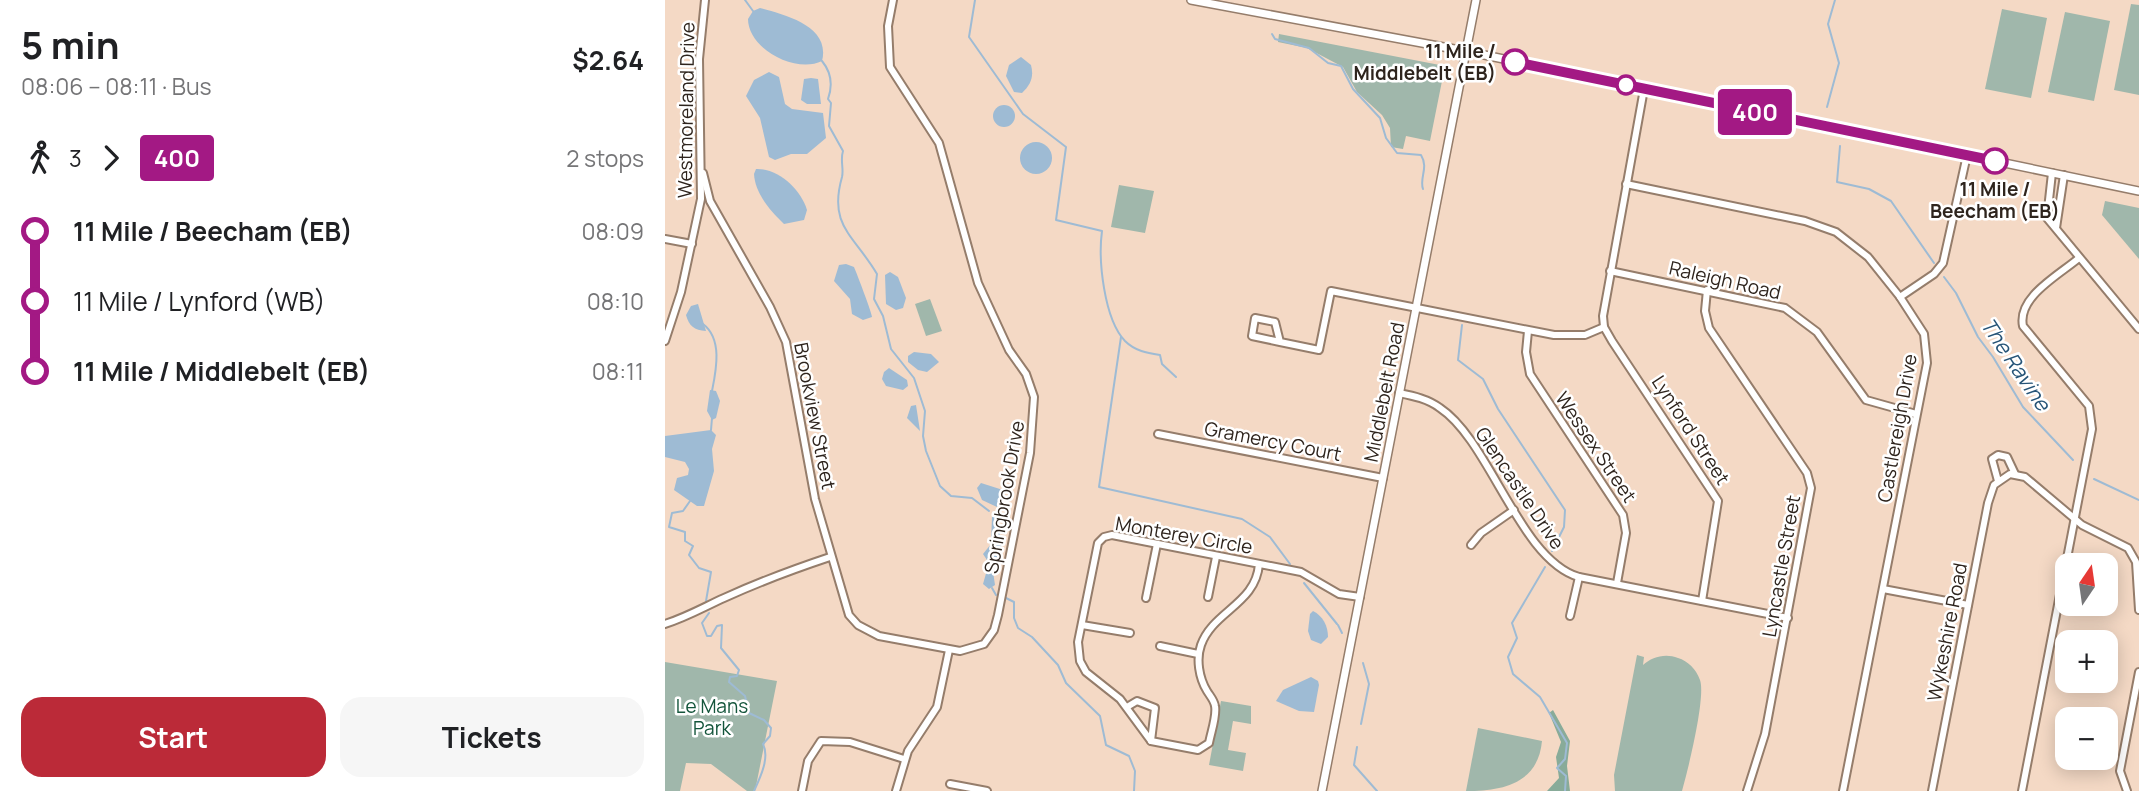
<!DOCTYPE html>
<meta charset="utf-8">
<style>
body{margin:0;font-family:Manrope,sans-serif;background:#f6f6f6;color:#202124;height:100vh;display:flex;flex-direction:column;font-size:26px;white-space:nowrap}
*{box-sizing:border-box;margin:0}
p{font-size:23px;color:#757577}
.icon{flex:none;width:38px;height:38px;fill:none;stroke:currentColor;stroke-width:2;stroke-linecap:round;stroke-linejoin:round}
.map{position:relative;flex:1;overflow:hidden}
.drawer{display:flex;flex-direction:column;background:#fff;width:665px}
.drawer>*{flex:none}
.badge{padding:0 14px;border-radius:5px;font-size:24px;line-height:46px}
.needle{width:46px;rotate:13deg}
.controls{position:absolute;left:1390px;top:553px;display:grid;gap:14px}
.controls a{display:grid;place-items:center;width:63px;height:63px;border-radius:14px;background:#fff;box-shadow:0 4px 18px #0003;font-size:35px}
.map>.badge{position:absolute;translate:-50% -50%;box-shadow:0 0 0 4px #fff}
.legs{display:flex;align-items:center;gap:10px;height:77px;padding:0 21px;font-size:23px}
.legs p{margin-inline-start:auto}
.summary{display:flex;align-items:center;justify-content:space-between;height:119px;padding:0 21px}
h1{font-size:38px;font-weight:700;line-height:52px}
.button{display:flex;gap:14px;margin-top:auto;padding:14px 21px}
.button a{flex:1;height:80px;border-radius:21px;background:#bb2a38;color:#fff;font-size:28px;font-weight:700;line-height:80px;text-align:center}
.button a+a{background:#f6f6f6;color:#202124}
ul{padding:0 21px;list-style:none}
li{display:flex;align-items:center;gap:24px;height:70px;font-size:26px}
li i{display:grid;place-items:center;width:10px;height:100%;margin:0 9px;background:currentColor}
li i::after{content:'';width:18px;height:18px;margin:-9px;border:5px solid;border-radius:50%;background:#fff}
li p{margin-inline-start:auto}
li:first-child i{background:linear-gradient(#0000 50%,currentColor 0)}
li:last-child i{background:linear-gradient(currentColor 50%,#0000 0)}
main{display:flex;flex:1;min-height:0}
.map>svg:first-child{display:block}
.green{fill:#a0b7ab}
.forest{fill:#88ab99}
.water{fill:#9ebbd4}
.lines{fill:none;stroke-linecap:round;stroke-linejoin:round}
.stream{stroke:#9ebbd4;stroke-width:2}
.minor-casing{stroke:#957d6b;stroke-width:10}
.tertiary-casing{stroke:#957d6b;stroke-width:10}
.minor{stroke:#fff;stroke-width:6}
.tertiary{stroke:#fff;stroke-width:7}
.line-1-casing{stroke:#fff;stroke-width:16}
.line-1{stroke:#a31984;stroke-width:10}
.stop-1-dot{fill:#fff;stroke:#a31984;stroke-width:3.5}
.labels{text-anchor:middle;dominant-baseline:central;stroke-width:5;stroke-linejoin:round;paint-order:stroke}
.stop-label{font-size:19px;font-weight:bold;fill:#2e241d;stroke:#fff;text-anchor:end}
.street-label{font-size:19px;fill:#2e241d;stroke:#fff}
.park-label{font-size:19px;fill:#14553b;stroke:#fff}
.water-label{font-size:21px;font-style:italic;fill:#265477;stroke:#fff}
</style>
<main>
<section class="drawer">
<div class="summary"><div><h1>5 min</h1><p>08:06 – 08:11 · Bus</p></div><b>$2.64</b></div>
<div class="legs"><svg class="icon" aria-label="walk" viewBox="0 0 24 24"><circle cx="13" cy="4" r="2"/><path d="M13 8l-2 6 4 7M11 14l-3 7M7 12l3-4h3l4 4"/></svg>3<svg class="icon" aria-label="forward" viewBox="0 0 24 24"><path d="M9 5l7 7-7 7"/></svg><b class="badge" style="background:#a31984;color:#fff">400</b><p>2 stops</p></div>
<ul>
<li><i style="color:#a31984"></i><b>11 Mile / Beecham (EB)</b><p>08:09</p></li>
<li><i style="color:#a31984"></i><span>11 Mile / Lynford (WB)</span><p>08:10</p></li>
<li><i style="color:#a31984"></i><b>11 Mile / Middlebelt (EB)</b><p>08:11</p></li>
</ul>
<div class="button"><a>Start</a><a>Tickets</a></div>
</section>
<div class="map">
<svg width="1474" height="791" viewBox="0 0 1474 791">
<rect width="100%" height="100%" fill="#f4d9c5"/>
<g class="green">
<polygon points="1466,4 1474,5 1474,95 1449,90"/>
<polygon points="1337,9 1382,18 1366,98 1320,89"/>
<polygon points="1400,12 1445,21 1429,101 1383,92"/>
<polygon points="614,34 780,66 765,141 741,136 738,149 726,147 725,128 717,115 692,92 678,67 642,48 613,42"/>
<polygon points="454,185 489,191 480,233 446,227"/>
<polygon points="1440,201 1474,208 1474,259 1437,215"/>
<polygon points="265,299 277,331 261,336 250,304"/>
<path d="M972,655L979,657L978,665C987,657 1000,653 1013,658C1023,661 1031,669 1035,680C1041,697 1023,770 1017,791H950L949,775Z"/>
<polygon points="0,662 112,681 90,791 82,791 46,764 21,763 15,791 0,791"/>
<polygon points="556,701 586,706 586,724 568,721 563,750 581,753 578,771 544,765"/>
<path d="M813,728L877,741C873,784 837,791 801,791Z"/>
</g>
<polygon class="forest" points="888,710 905,741 902,766 905,791 882,791 894,778 891,757 896,742 884,713"/>
<g class="water">
<path d="M95,8C120,15 166,26 157,61C131,74 83,49 83,19L88,11Z"/>
<path d="M356,57L366,65C369,77 366,84 357,93L349,92L341,76L344,65Z"/>
<polygon points="104,72 114,77 120,104 127,109 158,113 161,138 142,154 126,154 110,160 104,157 95,118 81,96 89,80"/>
<polygon points="146,78 153,79 156,104 142,104 136,100 139,79"/>
<circle cx="339" cy="116" r="11"/>
<circle cx="371" cy="158" r="16"/>
<path d="M91,169C114,168 136,190 142,210L139,220L119,224C105,211 90,193 89,174Z"/>
<path d="M181,264L189,267C192,274 207,313 207,317L198,320L187,314L185,299L169,281L174,265Z"/>
<polygon points="225,272 233,277 241,298 238,308 231,310 221,304 220,275"/>
<path d="M33,304L41,331C29,330 24,326 21,315L26,306Z"/>
<polygon points="249,352 266,354 274,362 262,372 253,370 243,362 243,356"/>
<polygon points="224,368 242,380 243,386 238,390 221,386 217,379 219,372"/>
<polygon points="45,390 51,391 55,401 51,418 47,420 42,411"/>
<polygon points="251,405 255,431 242,418 246,406"/>
<polygon points="46,430 51,435 47,449 49,471 39,506 32,506 9,490 12,478 23,475 24,469 20,462 0,457 0,436"/>
<polygon points="316,483 338,490 332,507 317,500 312,488"/>
<path d="M327,516L331,517C335,532 339,548 334,563L327,565L330,585L324,589L318,584L324,563L318,554L326,544Z"/>
<path d="M648,611C658,616 663,626 663,637L656,644L646,640L643,631L645,614Z"/>
<polygon points="646,677 653,681 654,685 649,712 634,711 611,701 618,690"/>
</g>
<g class="lines">
<g class="stream">
<polyline points="80,0 88,11"/>
<path d="M310,0L304,37L358,114L401,147L391,220L437,231C433,260 439,319 460,341C470,351 482,353 495,355L497,364L511,377"/>
<path d="M607,34L610,39L644,48L663,63L676,66L688,89L715,118L721,138L732,153L756,155C764,168 754,178 758,189"/>
<path d="M157,61C166,72 168,85 163,99L166,103L164,126L178,151C175,160 179,169 177,177C163,226 189,235 212,274L209,299L218,316L226,349L249,378L260,411L258,436L261,451L275,486L286,496L307,498L324,511"/>
<polyline points="1162,107 1174,63 1163,24 1170,0"/>
<polyline points="1175,146 1172,182 1204,189 1226,201 1269,263"/>
<polyline points="1279,277 1291,293 1313,337 1328,357 1358,407 1408,460"/>
<path d="M38,324C58,339 51,371 47,391"/>
<polyline points="797,325 793,360 818,379 833,409 900,510 899,527 887,551"/>
<polyline points="456,337 434,487 577,519 605,537 625,564"/>
<polyline points="46,430 47,418"/>
<polyline points="1429,479 1474,500"/>
<polyline points="25,501 18,511 7,513 4,527 20,532 20,541 28,546 24,555 34,568 46,572 41,601"/>
<polyline points="880,567 847,623 852,638 843,657 848,674 875,697 902,743 900,759 892,768 901,776 900,791"/>
<polyline points="639,583 672,624"/>
<polyline points="327,588 331,595"/>
<polyline points="341,598 349,602 349,618 353,628 367,637 393,665 401,683 435,716 441,745 464,756 470,771 469,791"/>
<path d="M44,613L37,623L42,636H46L52,626L57,625L56,648L74,670L72,676L65,677L64,682L80,696L84,713L99,720L106,728L105,736L98,744C105,758 95,778 89,791"/>
<polyline points="673,625 677,633"/>
<polyline points="696,724 704,684 698,663"/>
<polyline points="692,747 689,765 712,791"/>
</g>
<g class="minor-casing">
<g id="minor">
<polyline points="979,89 938,316 939,327 947,341 1053,501 1037,601"/>
<polyline points="38,173 45,201 105,307 121,342 150,499 184,615 193,625 214,636 295,651 319,644 329,630 333,615 365,453 369,397 361,374 344,350 313,283 274,143 225,67 223,26 228,0"/>
<polyline points="1387,173 1382,218 1474,329"/>
<polyline points="961,184 1140,221 1171,232 1203,257 1235,297 1259,334 1262,363 1178,791"/>
<polyline points="1391,228 1399,175"/>
<polyline points="0,239 27,244"/>
<polyline points="945,271 1120,308 1152,332 1201,400 1251,414"/>
<polyline points="1042,290 1040,311 1044,328 1142,473 1146,488 1100,734 1082,791"/>
<polyline points="1235,297 1269,274 1278,263 1302,155"/>
<polyline points="863,331 861,352 865,374 958,515 961,533 952,583"/>
<polyline points="0,341 16,292 36,199 34,59 40,0"/>
<polyline points="615,342 587,336 590,318 610,322 615,342 654,350 666,291 889,335 920,335 939,327"/>
<path d="M734,393C749,396 763,399 775,408C825,441 855,560 914,577L1123,618"/>
<polyline points="493,434 718,478"/>
<polyline points="1333,481 1327,459 1333,455 1342,457 1350,474"/>
<polyline points="806,545 816,533 849,510"/>
<path d="M594,564C591,604 548,611 536,645C531,659 534,678 542,691C545,696 549,700 550,706C552,716 546,732 544,743L533,750L486,741L455,699L421,672L415,661L413,642L433,543L439,537L447,535L636,572L674,594L695,597"/>
<polyline points="1218,589 1303,605"/>
<polyline points="543,597 551,557"/>
<polyline points="481,598 492,544"/>
<polyline points="905,616 914,577"/>
<path d="M0,624C22,617 39,607 59,598C94,582 129,569 165,557"/>
<polyline points="417,625 465,633"/>
<polyline points="495,646 533,654"/>
<polyline points="462,707 472,701 490,708 486,741"/>
<polyline points="285,784 322,791"/>
<polyline points="137,791 143,761 156,741 185,742 239,759"/>
<polyline points="231,791 243,751 272,707 284,650"/>
<polyline points="1267,791 1323,503 1329,485 1345,474 1360,477 1417,525 1463,548 1471,562 1474,610"/>
<path d="M1357,791L1427,429L1424,406L1358,326C1352,297 1394,275 1414,258"/>
<polyline points="1462,791 1455,771 1474,672"/>
</g>
</g>
<g class="tertiary-casing">
<g id="tertiary">
<polyline points="526,0 800,51 1474,191"/>
<polyline points="657,791 811,0"/>
</g>
</g>
<use href="#minor" class="minor"/>
<use href="#tertiary" class="tertiary"/>
</g>
<g class="lines">
<g class="line-1-casing">
<polyline id="line-1" points="850,62 1330,161"/>
</g>
<use href="#line-1" class="line-1"/>
</g>
<g class="stop-1-dot">
<circle cx="850" cy="62" r="12"/>
<circle cx="961" cy="85" r="9"/>
<circle cx="1330" cy="161" r="12"/>
</g>
<g class="labels">
<g class="stop-label">
<text x="831" y="51">11 Mile /<tspan x="831" dy="22">Middlebelt (EB)</tspan></text>
<text x="1330" y="189" text-anchor="middle">11 Mile /<tspan x="1330" dy="22">Beecham (EB)</tspan></text>
</g>
<g class="street-label">
<text transform="translate(21 110) rotate(-89)">Westmoreland Drive</text>
<text transform="translate(1060 280) rotate(13)">Raleigh Road</text>
<text transform="translate(719 392) rotate(-79)">Middlebelt Road</text>
<text transform="translate(150 416) rotate(79)">Brookview Street</text>
<text transform="translate(1232 428) rotate(-80)">Castlereigh Drive</text>
<text transform="translate(1026 430) rotate(57)">Lynford Street</text>
<text transform="translate(608 441) rotate(11)">Gramercy Court</text>
<text transform="translate(931 447) rotate(56)">Wessex Street</text>
<text transform="translate(855 488) rotate(56)">Glencastle Drive</text>
<text transform="translate(339 497) rotate(-80)">Springbrook Drive</text>
<text transform="translate(519 535) rotate(10)">Monterey Circle</text>
<text transform="translate(1116 566) rotate(-80)">Lyncastle Street</text>
<text transform="translate(1282 632) rotate(-79)">Wykeshire Road</text>
</g>
<g class="park-label">
<text x="47" y="706">Le Mans<tspan x="47" dy="22">Park</tspan></text>
</g>
<g class="water-label">
<text transform="translate(1351 364) rotate(56)">The Ravine</text>
</g>
</g>
</svg>
<div class="controls">
<a><svg class="needle" viewBox="-14 -14 28 28"><path d="M0-13l5 13h-10z" fill="#e53935"/><path d="M0 13l5-13h-10z" fill="#757577"/></svg></a>
<a>+</a>
<a>−</a>
</div>
<b class="badge" style="left:1090px;top:112px;background:#a31984;color:#fff">400</b>
</div>
</main>
